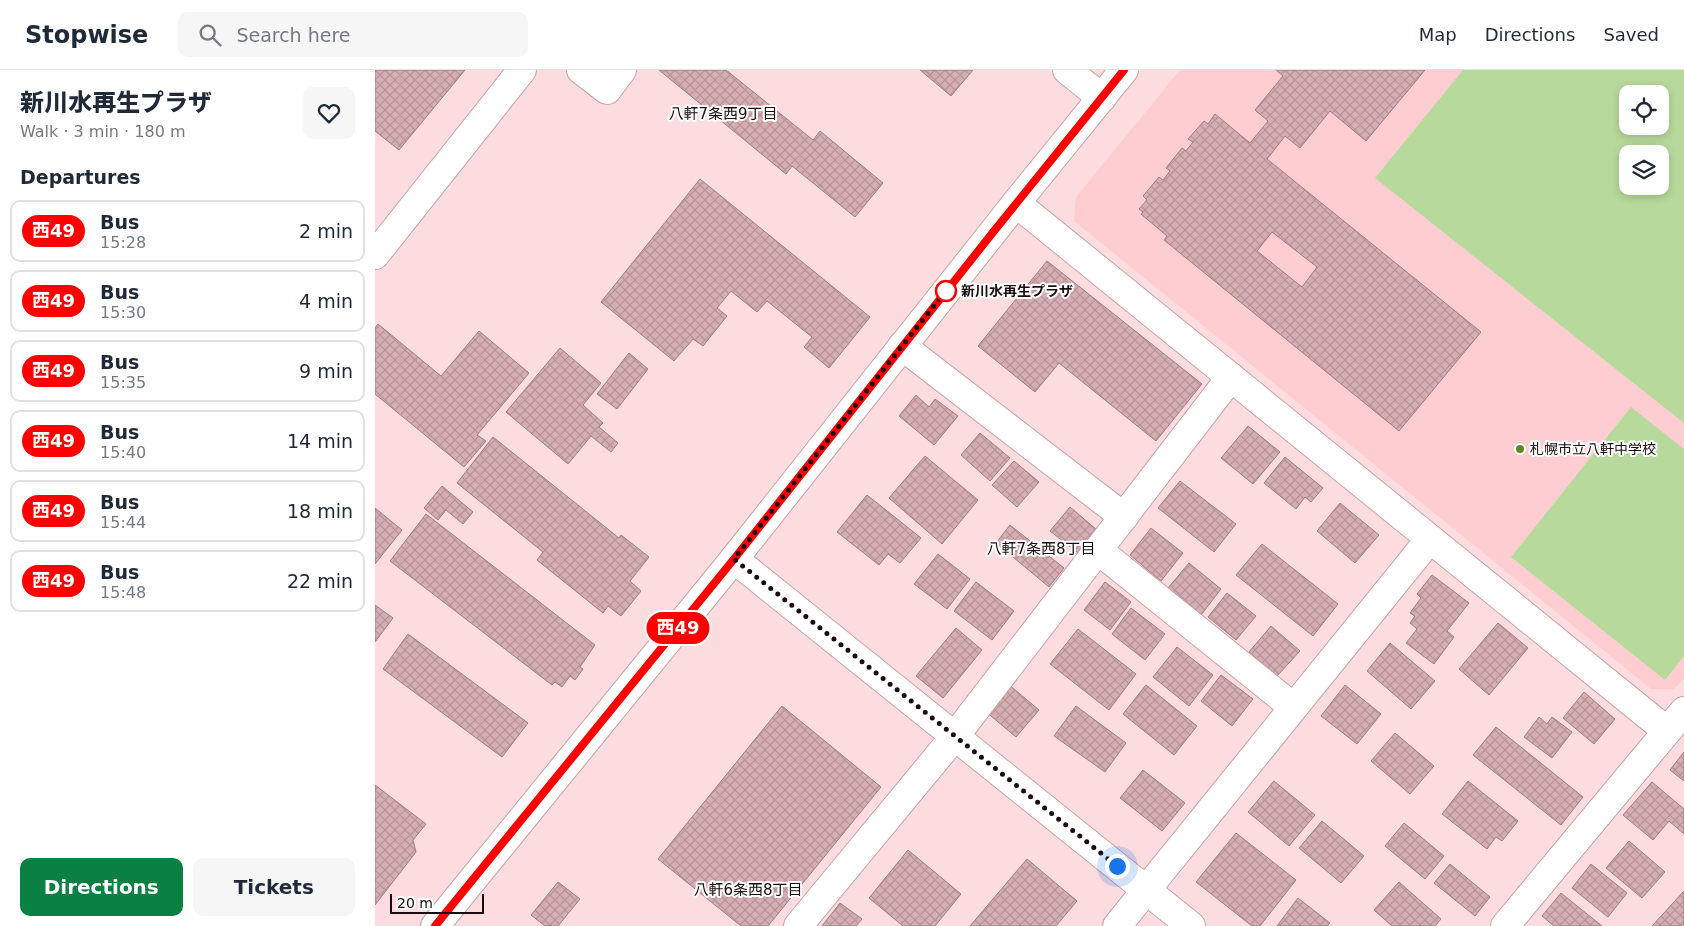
<!DOCTYPE html>
<meta charset="utf-8">
<style>
body{margin:0;font-family:"DejaVu Sans","Noto Sans JP",sans-serif;background:#f6f6f7;color:#1f2937;height:100vh;display:flex;flex-direction:column;font-size:19px;white-space:nowrap}
*{box-sizing:border-box;margin:0}
p{font-size:16px;color:#747a83}
.icon{flex:none;width:28px;height:28px;fill:none;stroke:currentColor;stroke-width:2;stroke-linecap:round;stroke-linejoin:round}
.map{position:relative;flex:1;overflow:hidden}
.details{display:flex;flex-direction:column;background:#fff;width:375px}
.details>*{flex:none}
.badge{padding:0 10px;border-radius:16px;font-size:18px;line-height:32px}
.controls{position:absolute;left:1244px;top:15px;display:grid;gap:10px}
.controls a{display:grid;place-items:center;width:50px;height:50px;border-radius:10px;background:#fff;box-shadow:0 2px 8px #0003;font-size:25px}
.scale{position:absolute;left:15px;bottom:12px;width:94px;box-sizing:border-box;padding-left:5px;border:2px solid #1a0c0e;border-top:0;font-size:14px;line-height:18px;white-space:nowrap;color:#1a0c0e;-webkit-text-stroke:4px #fff;paint-order:stroke}
.you{position:absolute;width:25px;height:25px;margin:-12px;border:4px solid #fff;border-radius:50%;background:#1a73e8;box-shadow:0 0 0 8px #1a73e833}
.map>.badge{position:absolute;translate:-50% -50%;box-shadow:0 0 0 2px #fff}
h2{padding:0 20px;font-size:19px;line-height:45px}
.round{display:grid;place-items:center;flex:none;width:52px;height:52px;border-radius:10px;background:#f6f6f7}
.summary{display:flex;align-items:center;justify-content:space-between;height:85px;padding:0 20px}
h1{font-size:24px;font-weight:800;line-height:38px}
.action{display:flex;gap:10px;margin-top:auto;padding:10px 20px}
.action a{flex:1;height:58px;border-radius:10px;background:#0b8043;color:#fff;font-size:20px;font-weight:800;line-height:58px;text-align:center}
.action a+a{background:#f6f6f7;color:#1f2937}
ul{padding:0;list-style:none}
li{display:flex;align-items:center;gap:15px;height:62px;margin:0 10px 8px;padding:0 10px;border:2px solid #e0e1e3;border-radius:10px}
li div{flex:1}
li b{display:block;font-size:19px}
li em{font-style:normal}
li .badge{min-width:55px;font-weight:700;text-align:center}
header{display:flex;align-items:center;gap:30px;box-sizing:border-box;height:70px;padding:0 25px;background:#fff;border-bottom:1px solid #e0e1e3}
header strong{font-size:24px}
nav{display:flex;gap:28px;margin-inline-start:auto;font-size:18px}
.search{width:350px;height:45px;background:#f6f6f7;display:flex;align-items:center;gap:12px;box-sizing:border-box;padding:0 18px;border-radius:10px;color:#747a83;font-size:19px}
main{display:flex;flex:1;min-height:0}
.map>svg:first-child{display:block}
.built{fill:#fecdd2;fill-rule:evenodd}
.green{fill:#b8d99c;fill-rule:evenodd}
.building{fill:url(#building-cross-hatch);stroke:#a17c80;fill-rule:evenodd}
.lines{fill:none;stroke-linecap:round;stroke-linejoin:round}
.minor-casing{stroke:#c9a2a6;stroke-width:30}
.minor{stroke:#fff;stroke-width:28}
.line-casing{stroke:#fff;stroke-width:11}
.line{stroke:#f00;stroke-width:8}
.walk{stroke:#1a0c0e;stroke-width:5;stroke-dasharray:0 9}
.stop-dot{fill:#fff;stroke:#f00;stroke-width:2.5}
.poi-dot{fill:#5b8b1f;stroke:#fff;stroke-width:2}
.labels{text-anchor:middle;dominant-baseline:central;stroke-width:4;stroke-linejoin:round;paint-order:stroke}
.stop-label{font-size:14px;font-weight:bold;fill:#1a0c0e;stroke:#fff;text-anchor:start}
.poi-label{font-size:14px;fill:#1a0c0e;stroke:#fff;text-anchor:start}
.neighbourhood-label{font-size:15px;fill:#1a0c0e;stroke:#fff}
</style>
<header>
<strong>Stopwise</strong>
<div class="search"><svg class="icon" aria-label="search" viewBox="0 0 24 24"><circle cx="10" cy="10" r="6"/><path d="M15 15l6 6"/></svg>Search here</div>
<nav><a>Map</a><a>Directions</a><a>Saved</a></nav>
</header>
<main>
<section class="details">
<div class="summary"><div><h1>新川水再生プラザ</h1><p>Walk · 3 min · 180 m</p></div><a class="round"><svg class="icon" aria-label="heart" viewBox="0 0 24 24"><path d="M12 20l-8-8c-3-5 5-10 8-4 3-6 11-1 8 4z"/></svg></a></div>
<h2>Departures</h2>
<ul>
<li><span class="badge" style="background:#f00;color:#fff">西49</span><div><b>Bus</b><p>15:28</p></div><em>2 min</em></li>
<li><span class="badge" style="background:#f00;color:#fff">西49</span><div><b>Bus</b><p>15:30</p></div><em>4 min</em></li>
<li><span class="badge" style="background:#f00;color:#fff">西49</span><div><b>Bus</b><p>15:35</p></div><em>9 min</em></li>
<li><span class="badge" style="background:#f00;color:#fff">西49</span><div><b>Bus</b><p>15:40</p></div><em>14 min</em></li>
<li><span class="badge" style="background:#f00;color:#fff">西49</span><div><b>Bus</b><p>15:44</p></div><em>18 min</em></li>
<li><span class="badge" style="background:#f00;color:#fff">西49</span><div><b>Bus</b><p>15:48</p></div><em>22 min</em></li>
</ul>
<div class="action"><a>Directions</a><a>Tickets</a></div>
</section>
<div class="map">
<svg width="1309" height="856" viewBox="0 0 1309 856">
<defs>
<pattern id="building-cross-hatch" width="8" height="8" patternUnits="userSpaceOnUse" patternTransform="scale(1.25)"><rect width="8" height="8" fill="#d5adb2"/><path d="M0 0l8 8M0 8l8-8" fill="none" stroke="#b69498"/></pattern>
</defs>
<rect width="100%" height="100%" fill="#fddce0"/>
<path class="built" d="M805,0H1309V608L1299,619H1276L699,151L701,127ZM1252,24H1285V56H1252ZM1252,84H1285V116H1252Z"/>
<g class="green">
<path d="M1088,0H1309V353L1000,108ZM1252,24H1285V56H1252ZM1252,84H1285V116H1252Z"/>
<polygon points="1256,337 1309,379 1309,586 1290,610 1136,487"/>
</g>
<g class="building">
<polygon points="0,0 90,0 24,80 0,61"/>
<polygon points="284,0 351,0 438,70 445,61 508,113 480,147 417,96 411,104"/>
<polygon points="545,0 598,0 576,26"/>
<path d="M901,0H1050L991,71L955,41L925,78L910,66L892,89L1106,262L1024,361L789,170L792,166L766,144L768,142L764,139L772,130L768,126L784,107L788,110L795,101L791,98L807,78L811,81L818,72L813,69L829,51L833,54L840,44L875,73L893,51L880,40L908,6ZM897,162L942,197L927,217L882,181Z"/>
<polygon points="325,109 495,247 454,298 429,277 437,267 392,231 382,242 356,221 342,238 352,246 328,276 318,269 299,291 226,232"/>
<polygon points="672,191 827,314 781,371 684,293 660,322 603,276"/>
<polygon points="3,254 66,306 104,261 154,303 102,365 111,371 89,397 0,324 0,258"/>
<polygon points="185,278 226,313 208,335 228,353 224,357 243,373 236,382 216,366 193,394 131,342"/>
<polygon points="254,283 273,299 242,339 222,324"/>
<polygon points="541,325 554,337 560,329 583,346 559,375 524,346"/>
<polygon points="873,356 905,382 878,414 846,388"/>
<polygon points="605,363 635,388 615,411 586,385"/>
<polygon points="118,367 244,468 246,465 274,487 255,511 266,521 246,546 233,536 228,543 162,490 168,482 82,413"/>
<polygon points="550,386 603,430 567,474 514,428"/>
<polygon points="910,387 948,418 936,432 930,427 921,439 889,413"/>
<polygon points="639,391 664,412 642,437 617,415"/>
<polygon points="805,411 861,454 839,482 783,438"/>
<polygon points="67,416 98,442 88,454 71,440 63,450 49,438"/>
<polygon points="492,425 546,468 525,493 513,484 504,495 462,462"/>
<polygon points="965,433 1004,465 980,493 942,461"/>
<polygon points="695,437 722,460 703,483 675,461"/>
<polygon points="0,438 27,460 0,494"/>
<polygon points="51,444 220,575 205,597 208,599 200,610 195,606 187,617 180,612 177,615 15,491"/>
<polygon points="635,455 689,498 674,517 621,473"/>
<polygon points="776,458 808,483 786,511 755,485"/>
<polygon points="887,474 963,534 938,566 861,505"/>
<polygon points="563,484 595,509 572,539 539,514"/>
<polygon points="814,493 846,519 826,545 793,518"/>
<polygon points="1057,505 1094,533 1072,561 1079,567 1059,594 1031,573 1042,559 1035,553 1040,546 1035,543 1046,528 1042,524"/>
<polygon points="601,512 639,541 617,570 579,541"/>
<polygon points="730,512 756,532 735,560 709,540"/>
<polygon points="852,523 881,546 861,570 833,547"/>
<polygon points="0,535 18,548 0,572"/>
<polygon points="756,538 790,564 770,590 737,564"/>
<polygon points="1123,553 1153,578 1114,625 1084,599"/>
<polygon points="896,556 925,581 902,606 874,582"/>
<polygon points="581,558 607,580 568,628 541,606"/>
<polygon points="703,559 761,604 734,640 675,594"/>
<polygon points="33,564 153,653 127,687 8,599"/>
<polygon points="1015,573 1060,611 1036,639 992,601"/>
<polygon points="802,577 838,605 814,636 778,607"/>
<polygon points="846,605 878,629 857,656 826,631"/>
<polygon points="633,614 664,640 641,667 610,641"/>
<polygon points="771,615 822,656 799,685 748,644"/>
<polygon points="970,615 1006,644 982,674 946,646"/>
<polygon points="1209,622 1240,649 1219,674 1188,648"/>
<polygon points="407,636 506,717 393,856 366,856 283,789"/>
<polygon points="701,636 751,673 730,702 679,666"/>
<polygon points="1164,647 1172,654 1177,647 1197,662 1177,688 1149,667"/>
<polygon points="1121,657 1208,727 1186,755 1098,685"/>
<polygon points="1020,663 1059,696 1035,724 996,691"/>
<polygon points="1309,682 1309,711 1295,700"/>
<polygon points="768,700 810,733 787,761 745,728"/>
<polygon points="899,711 940,745 914,776 873,742"/>
<polygon points="1093,711 1143,751 1127,771 1121,767 1112,779 1067,744"/>
<polygon points="1277,712 1309,739 1309,764 1294,751 1278,770 1248,745"/>
<polygon points="0,715 51,754 38,770 41,782 0,835"/>
<polygon points="947,751 989,786 966,813 924,778"/>
<polygon points="1029,753 1069,786 1050,809 1010,776"/>
<polygon points="861,763 921,810 885,856 877,856 821,812"/>
<polygon points="1254,771 1290,802 1267,828 1231,798"/>
<polygon points="533,780 586,824 560,856 528,856 494,828"/>
<polygon points="652,789 702,831 681,856 595,856"/>
<polygon points="1075,794 1115,827 1100,846 1059,813"/>
<polygon points="1216,794 1252,823 1233,847 1197,818"/>
<polygon points="183,812 205,829 183,856 170,856 156,845"/>
<polygon points="1024,812 1066,849 1060,856 1017,856 999,840"/>
<polygon points="1309,821 1309,856 1277,856"/>
<polygon points="1186,823 1227,856 1179,856 1167,846"/>
<polygon points="923,828 955,853 952,856 902,856"/>
<polygon points="465,833 487,849 481,856 447,856"/>
</g>
<g class="lines">
<g class="minor-casing">
<g id="minor">
<polyline points="206,0 232,20 247,0"/>
<polyline points="692,0 727,28"/>
<polyline points="641,133 1292,661"/>
<polyline points="0,185 147,0"/>
<polyline points="527,276 749,447"/>
<polyline points="723,480 918,637"/>
<polyline points="359,489 816,856"/>
<polyline points="60,856 359,489 641,133 749,0"/>
<polyline points="423,856 580,666 856,307"/>
<polyline points="742,856 1055,469"/>
<polyline points="1130,856 1309,641"/>
</g>
</g>
<use href="#minor" class="minor"/>
</g>
<g class="lines">
<g class="line-casing">
<polyline id="line" points="60,856 359,489 619,161 749,0"/>
</g>
<use href="#line" class="line"/>
<polyline class="walk" points="571,221 573,218 359,489 742,796"/>
</g>
<circle class="stop-dot" cx="571" cy="221" r="10"/>
<circle class="poi-dot" cx="1145" cy="379" r="5"/>
<g class="labels">
<g class="stop-label">
<text x="586" y="221">新川水再生プラザ</text>
</g>
<g class="poi-label">
<text x="1155" y="379">札幌市立八軒中学校</text>
</g>
<g class="neighbourhood-label">
<text x="348" y="44">八軒7条西9丁目</text>
<text x="666" y="479">八軒7条西8丁目</text>
<text x="373" y="820">八軒6条西8丁目</text>
</g>
</g>
</svg>
<div class="controls">
<a><svg class="icon" aria-label="locate" viewBox="0 0 24 24"><circle cx="12" cy="12" r="6"/><path d="M12 2v4M12 18v4M2 12h4M18 12h4"/></svg></a>
<a><svg class="icon" aria-label="layers" viewBox="0 0 24 24"><path d="M12 4l9 5-9 5-9-5zM3 14l9 5 9-5"/></svg></a>
</div>
<div class="scale">20 m</div>
<div class="you" style="left:742px;top:796px"></div>
<b class="badge" style="left:303px;top:558px;background:#f00;color:#fff">西49</b>
</div>
</main>
